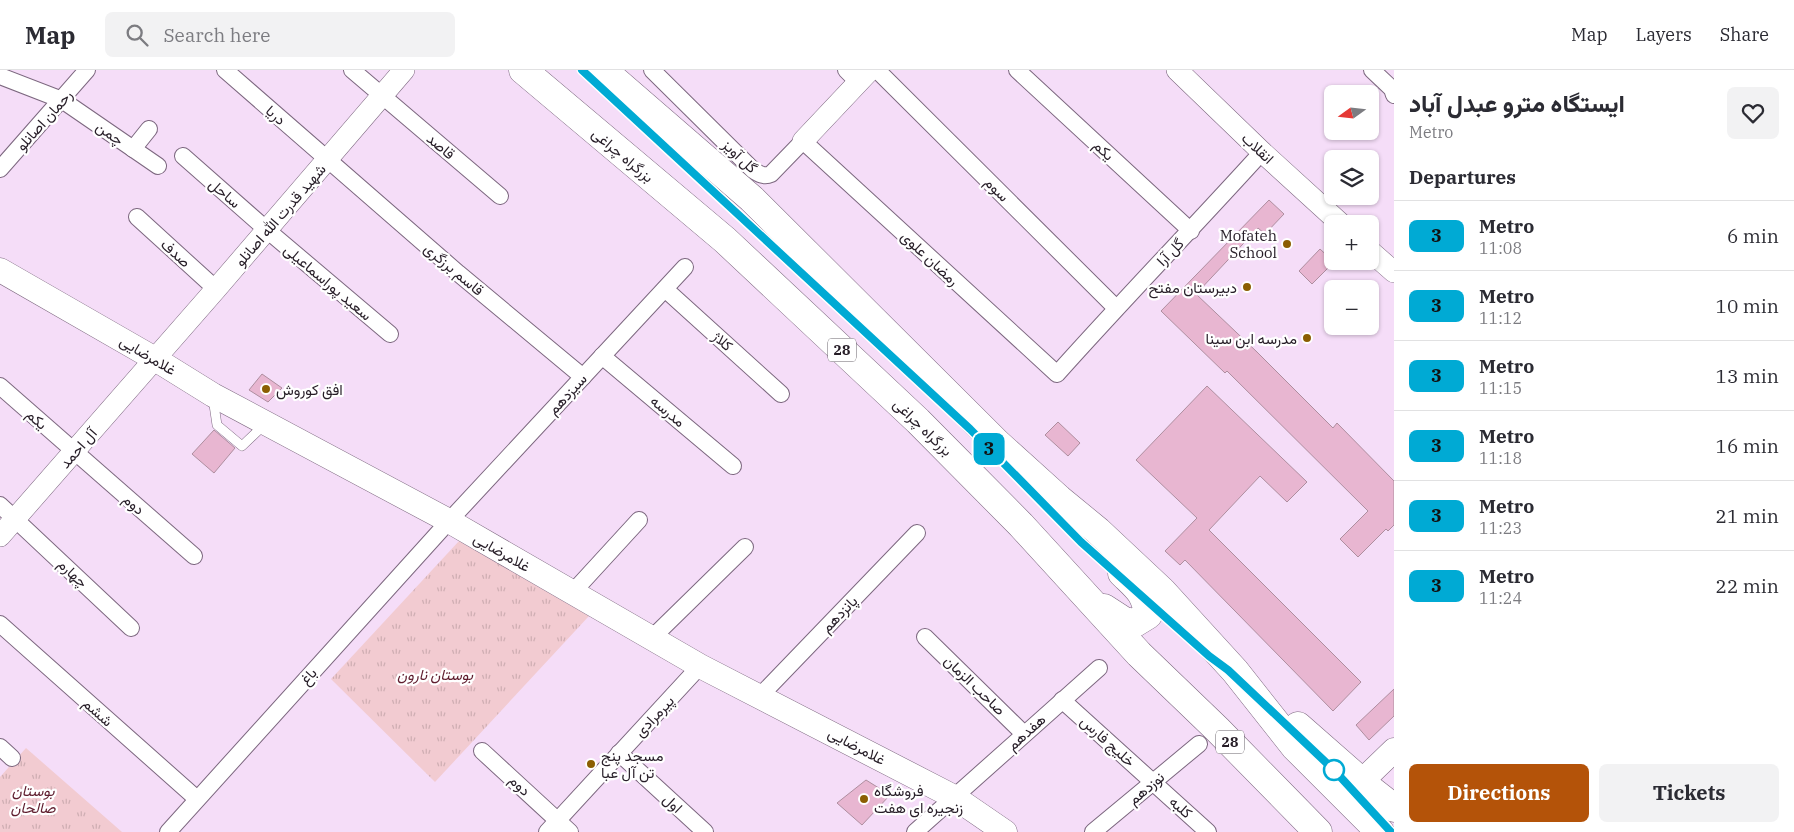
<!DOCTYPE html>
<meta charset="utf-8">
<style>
body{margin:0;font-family:"IBM Plex Serif",Vazirmatn,serif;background:#f2f2f3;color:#2b2b33;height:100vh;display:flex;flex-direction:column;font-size:19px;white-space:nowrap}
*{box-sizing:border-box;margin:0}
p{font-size:16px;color:#7c7c81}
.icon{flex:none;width:28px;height:28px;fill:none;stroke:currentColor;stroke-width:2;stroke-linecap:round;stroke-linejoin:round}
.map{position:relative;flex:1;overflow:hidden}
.details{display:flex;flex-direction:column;background:#fff;width:400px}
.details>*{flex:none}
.badge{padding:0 10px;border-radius:8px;font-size:18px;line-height:32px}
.needle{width:32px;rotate:255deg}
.tools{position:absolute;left:1324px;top:15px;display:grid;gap:10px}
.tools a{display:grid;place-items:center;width:55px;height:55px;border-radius:8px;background:#fff;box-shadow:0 1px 4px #0004;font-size:25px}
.map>.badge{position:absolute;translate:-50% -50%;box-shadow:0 0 0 2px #fff}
h2{padding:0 15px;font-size:19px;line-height:45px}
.round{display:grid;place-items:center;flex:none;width:52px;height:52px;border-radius:8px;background:#f2f2f3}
.overview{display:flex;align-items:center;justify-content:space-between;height:85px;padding:0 15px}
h1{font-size:24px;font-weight:800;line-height:38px}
.primary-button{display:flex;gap:10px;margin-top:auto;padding:10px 15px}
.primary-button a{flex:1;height:58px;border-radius:8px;background:#b45309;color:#fff;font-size:20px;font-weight:800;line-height:58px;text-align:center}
.primary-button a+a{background:#f2f2f3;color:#2b2b33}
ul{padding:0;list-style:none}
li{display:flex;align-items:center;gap:15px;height:70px;padding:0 15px;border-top:1px solid #e1e1e2}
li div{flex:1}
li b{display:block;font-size:19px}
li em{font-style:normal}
li .badge{min-width:55px;font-weight:700;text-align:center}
header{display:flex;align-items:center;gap:30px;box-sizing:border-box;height:70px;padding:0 25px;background:#fff;border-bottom:1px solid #e1e1e2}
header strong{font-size:24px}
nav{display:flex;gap:28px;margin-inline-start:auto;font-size:18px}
.search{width:350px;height:45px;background:#f2f2f3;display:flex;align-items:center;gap:12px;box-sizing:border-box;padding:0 18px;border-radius:8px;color:#7c7c81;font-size:19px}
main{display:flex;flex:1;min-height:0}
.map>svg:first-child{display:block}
.park{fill:url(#park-tufts)}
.building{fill:#e8b6d1;stroke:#ae8e9f}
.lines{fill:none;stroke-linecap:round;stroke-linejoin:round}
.service-casing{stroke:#7c677f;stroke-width:10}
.minor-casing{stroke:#7c677f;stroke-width:18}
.tertiary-casing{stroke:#7c677f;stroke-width:22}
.secondary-casing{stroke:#7c677f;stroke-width:25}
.trunk-casing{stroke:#7c677f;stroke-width:29}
.service{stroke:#fff;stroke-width:9}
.minor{stroke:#fff;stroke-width:16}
.tertiary{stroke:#fff;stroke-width:21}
.secondary{stroke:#fff;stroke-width:24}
.trunk{stroke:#fff;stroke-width:28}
.line-casing{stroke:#fff;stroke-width:11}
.line{stroke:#00aad4;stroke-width:8}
.poi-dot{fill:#8b5e02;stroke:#fff;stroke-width:2}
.stop-dot{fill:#fff;stroke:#00aad4;stroke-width:2.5}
.labels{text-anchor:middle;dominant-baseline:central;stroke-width:4.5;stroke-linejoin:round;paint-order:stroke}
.shield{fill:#fff;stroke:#676168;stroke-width:1}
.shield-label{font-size:14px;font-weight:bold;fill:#261d27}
.street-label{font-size:15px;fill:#261d27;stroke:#fff}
.poi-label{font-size:15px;fill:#261d27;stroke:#fff;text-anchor:end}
.park-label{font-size:15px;font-style:italic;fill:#5f1d2e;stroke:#fff}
</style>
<header>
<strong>Map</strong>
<div class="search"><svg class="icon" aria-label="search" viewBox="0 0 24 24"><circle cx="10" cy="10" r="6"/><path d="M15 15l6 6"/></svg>Search here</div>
<nav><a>Map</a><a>Layers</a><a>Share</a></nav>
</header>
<main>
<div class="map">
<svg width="1394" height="762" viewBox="0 0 1394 762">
<defs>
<pattern id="park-tufts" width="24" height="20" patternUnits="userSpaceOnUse" patternTransform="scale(1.25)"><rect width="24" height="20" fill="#f2cbd1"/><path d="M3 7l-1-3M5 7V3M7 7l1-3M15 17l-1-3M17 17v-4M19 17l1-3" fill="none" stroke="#cfaeb3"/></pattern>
</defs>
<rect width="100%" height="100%" fill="#f5ddf8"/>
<g class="park">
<polygon points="459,471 589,546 435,712 331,609"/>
<polygon points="26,678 122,762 0,762 0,707"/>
</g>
<g class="building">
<polygon points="1269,130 1284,144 1265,164 1258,158 1196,224 1257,282 1333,358 1337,353 1394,411 1394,455 1388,461 1386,459 1358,487 1340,469 1368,441 1227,301 1225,303 1161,241"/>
<polygon points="1320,179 1334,192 1312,214 1299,201"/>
<polygon points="262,304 282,318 268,332 249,320"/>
<polygon points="1207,316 1307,412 1287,432 1260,406 1209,460 1361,612 1333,641 1185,490 1180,495 1165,481 1197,448 1136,390"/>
<polygon points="1058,352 1080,373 1068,386 1045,365"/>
<polygon points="214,360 235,378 214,403 192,384"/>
<polygon points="1394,619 1394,646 1369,670 1356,655"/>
<polygon points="866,710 890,725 862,755 837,733"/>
</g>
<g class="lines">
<g class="service-casing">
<polyline id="service" points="213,328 217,355 242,376 265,354"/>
</g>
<g class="minor-casing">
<g id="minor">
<polyline points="225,0 458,203 583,307"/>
<polyline points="352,0 500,126"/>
<path d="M652,0L753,100C759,104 764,107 771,104L803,71L1057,304C1124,229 1194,157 1262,82"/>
<polyline points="846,0 858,12"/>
<polyline points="877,0 1116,238"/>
<polyline points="1017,0 1191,161"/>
<polyline points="1372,0 1392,19 1394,25"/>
<polyline points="0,6 62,30 158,96"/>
<polyline points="133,79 149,59"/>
<polyline points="183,86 267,160 390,264"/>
<polyline points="0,99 87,0"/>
<polyline points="137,147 216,219"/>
<polyline points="665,219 781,324"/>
<polyline points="602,286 733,396"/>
<polyline points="0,316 194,486"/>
<polyline points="0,435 131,558"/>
<polyline points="573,522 639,450"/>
<polyline points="0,554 197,729"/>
<polyline points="925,567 1024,664"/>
<polyline points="652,568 745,477"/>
<polyline points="761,625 917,463"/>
<polyline points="1062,630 1208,762"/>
<polyline points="0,677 12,688"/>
<polyline points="482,681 570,762"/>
<polyline points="619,683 705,762"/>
<polyline points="168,762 449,451 685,197"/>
<polyline points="547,762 700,596"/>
<polyline points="915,762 1099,598"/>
<polyline points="1093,762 1199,674"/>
</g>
</g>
<g class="tertiary-casing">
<g id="tertiary">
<polyline points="1177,0 1262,82 1341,154"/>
<polyline points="803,71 870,0"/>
<polyline points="1370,181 1394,202"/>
<polyline points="0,466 216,219 404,0"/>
</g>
</g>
<g class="secondary-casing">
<g id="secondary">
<polyline points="0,200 155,289 213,325 449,451 700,596 954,727 1005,762"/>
<polyline points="1361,712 1394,680"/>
</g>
</g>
<g class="trunk-casing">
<g id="trunk">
<polyline points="523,0 725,170 918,351 1021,455 1139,584 1217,659 1318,762"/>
<polyline points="603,0 752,129 997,373 1059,429 1098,461 1162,521 1235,601 1295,677 1380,762"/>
<path d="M1104,538L1124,551L1135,553L1148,545C1145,522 1137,518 1122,503"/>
<polyline points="1298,656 1371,720 1394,738"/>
</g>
</g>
<use href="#service" class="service"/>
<use href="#minor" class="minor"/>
<use href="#tertiary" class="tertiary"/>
<use href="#secondary" class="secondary"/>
<use href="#trunk" class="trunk"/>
</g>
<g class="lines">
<g class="line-casing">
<polyline id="line" points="582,0 970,359 1081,472 1209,586 1228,600 1334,700 1391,762"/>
</g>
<use href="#line" class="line"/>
</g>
<g class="poi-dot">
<circle cx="1287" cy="174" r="5"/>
<circle cx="1247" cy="217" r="5"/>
<circle cx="1307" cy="268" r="5"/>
<circle cx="266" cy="319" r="5"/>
<circle cx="591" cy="694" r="5"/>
<circle cx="864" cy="729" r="5"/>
</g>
<circle class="stop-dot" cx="1334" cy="700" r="10"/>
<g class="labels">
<g class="shield">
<rect x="828" y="268.5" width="28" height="23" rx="4"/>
<rect x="1216" y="660.5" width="28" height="23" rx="4"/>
</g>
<g class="shield-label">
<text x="842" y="280">28</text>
<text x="1230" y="672">28</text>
</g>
<g class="street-label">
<text transform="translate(276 45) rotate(41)">دریا</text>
<text transform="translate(44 50) rotate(-48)">رحمان اصانلو</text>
<text transform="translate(110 63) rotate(35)">چمن</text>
<text transform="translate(441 76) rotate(40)">قاصد</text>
<text transform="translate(1258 78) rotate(43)">انقلاب</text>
<text transform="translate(1104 80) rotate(43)">یکم</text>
<text transform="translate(623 85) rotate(40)">بزرگراه چراغی</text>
<text transform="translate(740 86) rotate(43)">گل آویز</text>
<text transform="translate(997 119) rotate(45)">سوم</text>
<text transform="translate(225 123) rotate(41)">ساحل</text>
<text transform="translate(280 145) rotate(-49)">شهید قدرت الله اصانلو</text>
<text transform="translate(1170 182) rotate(-46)">گل آرا</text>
<text transform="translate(176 183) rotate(42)">صدف</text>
<text transform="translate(930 188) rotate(43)">رمضان علوی</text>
<text transform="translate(454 199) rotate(40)">قاسم برزگری</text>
<text transform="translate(328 212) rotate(40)">سعید پوراسماعیلی</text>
<text transform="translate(723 271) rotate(42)">کلاژ</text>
<text transform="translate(148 285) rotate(31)">غلامرضایی</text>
<text transform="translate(567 324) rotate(-47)">سیزدهم</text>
<text transform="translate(668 341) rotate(40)">مدرسه</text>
<text transform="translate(37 349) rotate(42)">یکم</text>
<text transform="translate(923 357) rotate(44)">بزرگراه چراغی</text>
<text transform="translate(78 378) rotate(-49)">آل احمد</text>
<text transform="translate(134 434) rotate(41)">دوم</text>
<text transform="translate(502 482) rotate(30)">غلامرضایی</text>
<text transform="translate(73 503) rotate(43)">چهارم</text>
<text transform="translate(839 544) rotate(-46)">پانزدهم</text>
<text transform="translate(308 606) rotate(-48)">باغ</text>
<text transform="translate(975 615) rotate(44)">صاحب الزمان</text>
<text transform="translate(98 642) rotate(42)">ششم</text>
<text transform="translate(654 646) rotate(-47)">پیرمرادی</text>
<text transform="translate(1026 662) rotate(-42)">هفدهم</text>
<text transform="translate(1108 671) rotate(42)">خلیج فارس</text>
<text transform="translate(857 676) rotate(28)">غلامرضایی</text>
<text transform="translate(520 715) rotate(43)">دوم</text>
<text transform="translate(1146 718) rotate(-40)">نوزدهم</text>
<text transform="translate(673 733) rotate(43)">اول</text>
<text transform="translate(1181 737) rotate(42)">کلبه</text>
</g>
<g class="poi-label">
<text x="1277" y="165">Mofateh<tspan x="1277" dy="17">School</tspan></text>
<text x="1237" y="217">دبیرستان مفتح</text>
<text x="1297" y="268">مدرسه ابن سینا</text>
<text x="276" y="319" text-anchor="start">افق کوروش</text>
<text x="601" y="685" text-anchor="start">مسجد پنج<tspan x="601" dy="17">تن آل عبا</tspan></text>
<text x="874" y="720" text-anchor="start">فروشگاه<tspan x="874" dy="17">زنجیره ای هفت</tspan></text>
</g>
<g class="park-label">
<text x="435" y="604">بوستان نارون</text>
<text x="33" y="720">بوستان<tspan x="33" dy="17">صالحان</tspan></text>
</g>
</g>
</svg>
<div class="tools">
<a><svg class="needle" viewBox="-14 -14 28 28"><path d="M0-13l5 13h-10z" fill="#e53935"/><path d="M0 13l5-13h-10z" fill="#7c7c81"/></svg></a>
<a><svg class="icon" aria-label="layers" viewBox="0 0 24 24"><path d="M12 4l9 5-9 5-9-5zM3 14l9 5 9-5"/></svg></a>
<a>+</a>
<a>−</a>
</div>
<b class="badge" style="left:989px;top:379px;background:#00aad4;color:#111">3</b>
</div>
<section class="details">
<div class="overview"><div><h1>ایستگاه مترو عبدل آباد</h1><p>Metro</p></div><a class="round"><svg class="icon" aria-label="heart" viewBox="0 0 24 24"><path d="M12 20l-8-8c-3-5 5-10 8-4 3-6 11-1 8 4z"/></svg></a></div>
<h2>Departures</h2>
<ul>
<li><span class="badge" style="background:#00aad4;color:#111">3</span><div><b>Metro</b><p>11:08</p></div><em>6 min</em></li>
<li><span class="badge" style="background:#00aad4;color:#111">3</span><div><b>Metro</b><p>11:12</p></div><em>10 min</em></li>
<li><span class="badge" style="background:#00aad4;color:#111">3</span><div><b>Metro</b><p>11:15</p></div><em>13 min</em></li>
<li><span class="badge" style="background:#00aad4;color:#111">3</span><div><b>Metro</b><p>11:18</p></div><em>16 min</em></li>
<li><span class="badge" style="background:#00aad4;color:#111">3</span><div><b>Metro</b><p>11:23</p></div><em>21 min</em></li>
<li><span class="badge" style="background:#00aad4;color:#111">3</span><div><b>Metro</b><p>11:24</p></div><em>22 min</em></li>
</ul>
<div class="primary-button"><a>Directions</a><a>Tickets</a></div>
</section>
</main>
